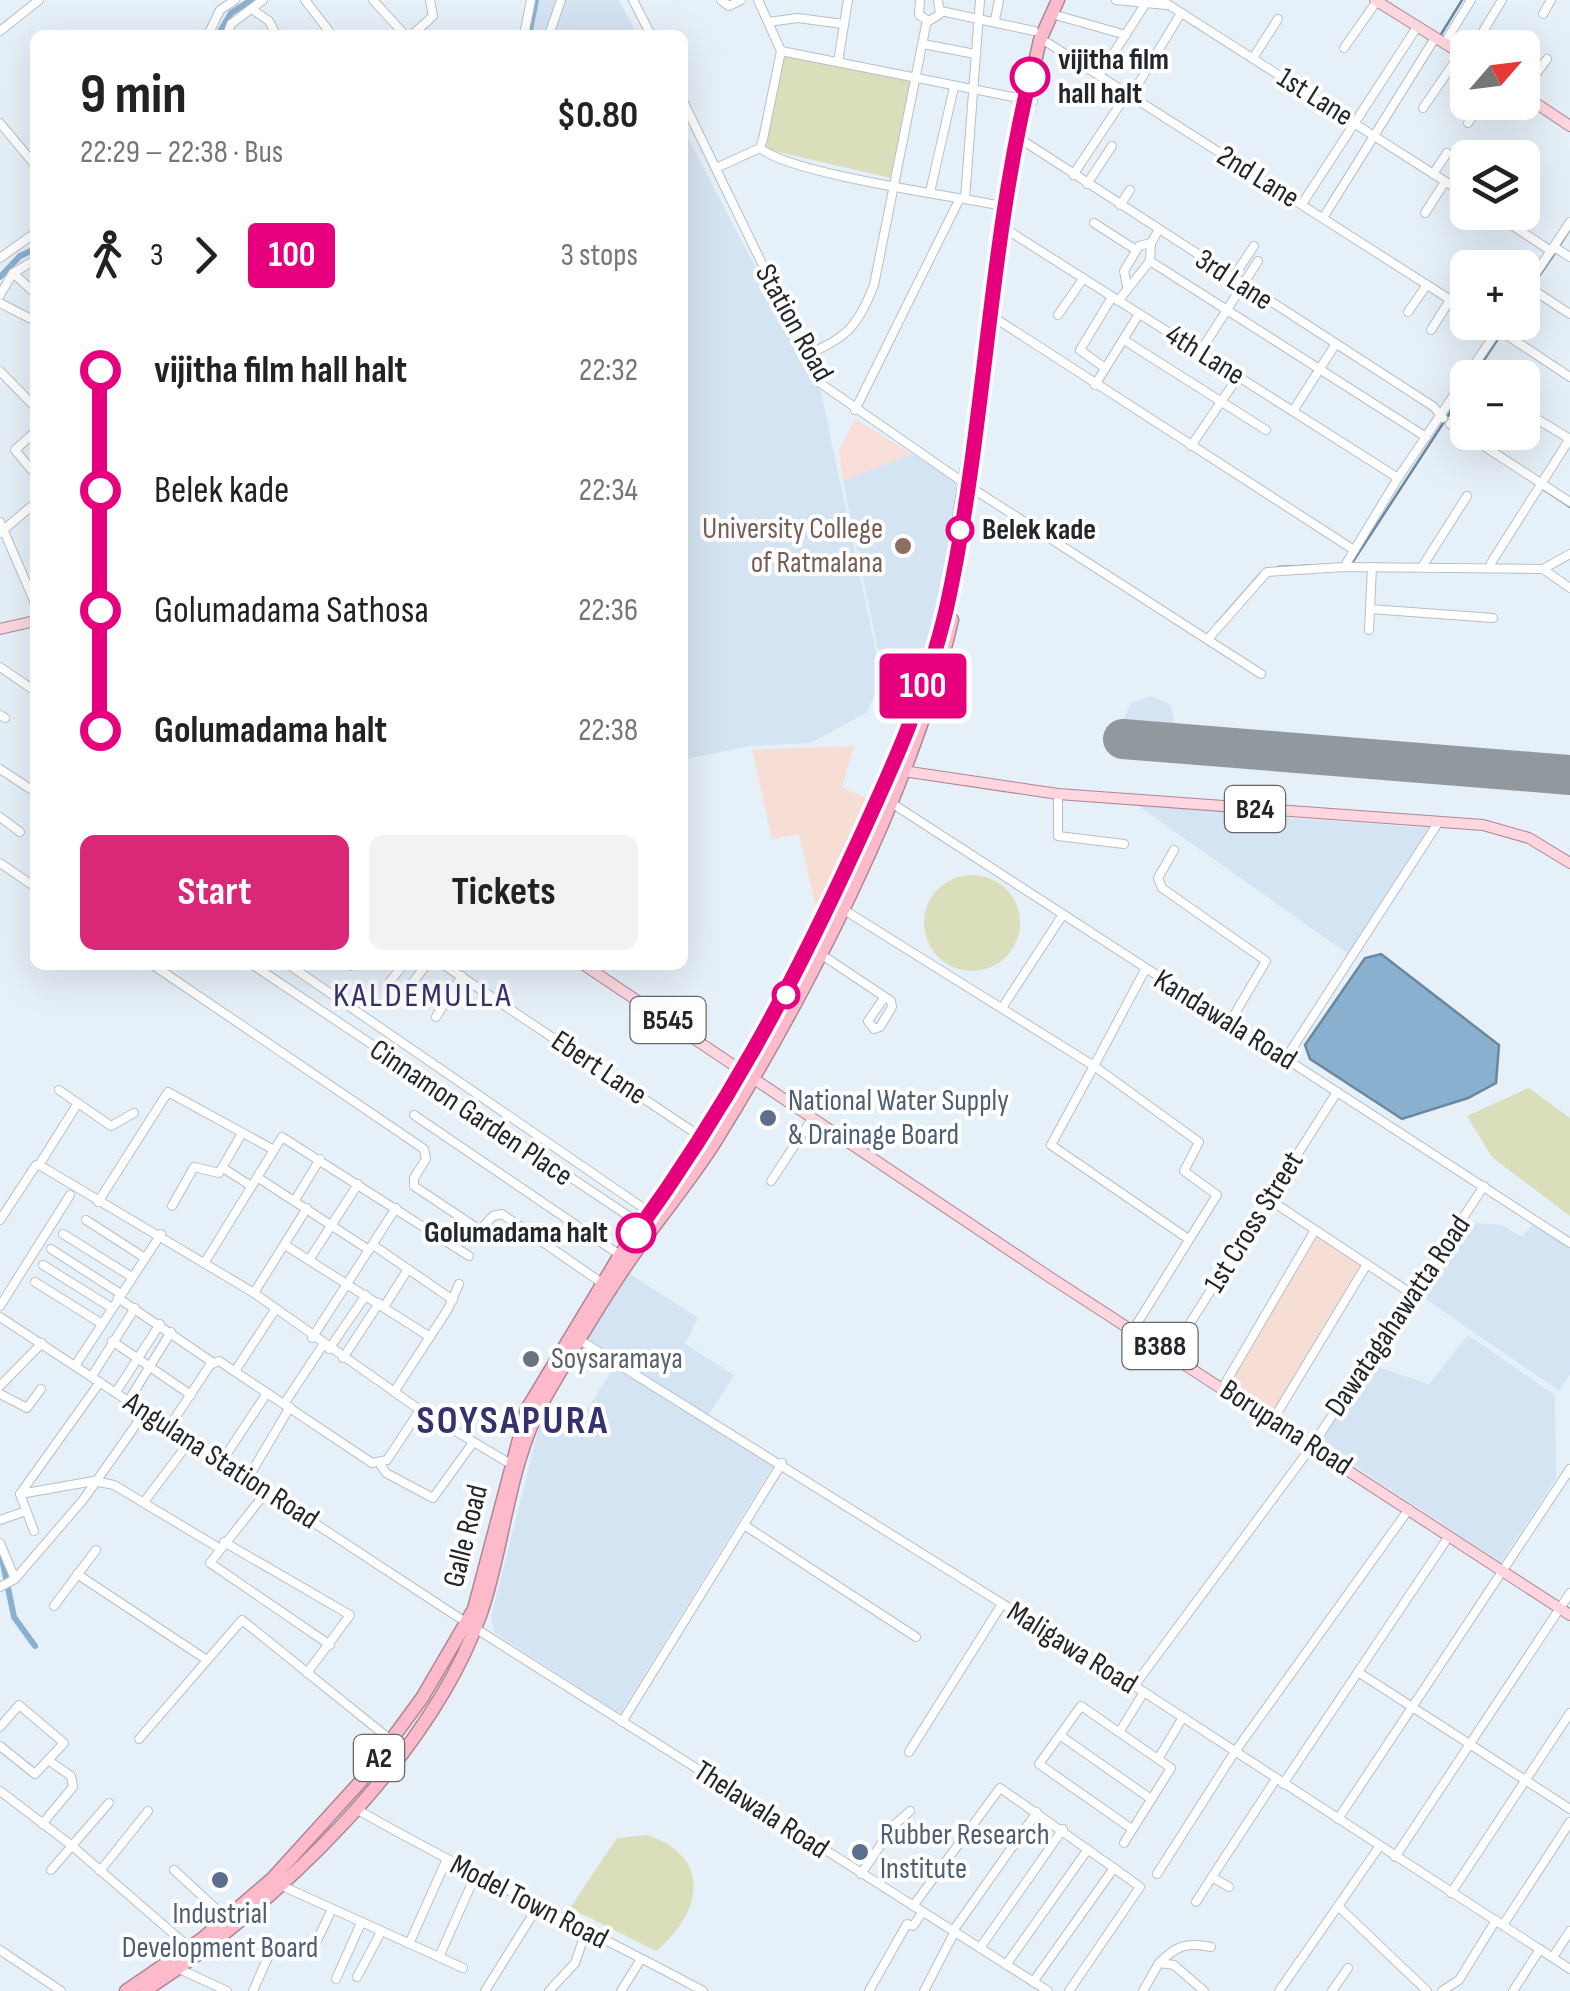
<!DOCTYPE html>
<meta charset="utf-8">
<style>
body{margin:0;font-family:"Sofia Sans Condensed",sans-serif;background:#f2f2f2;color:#222;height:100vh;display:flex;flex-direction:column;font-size:38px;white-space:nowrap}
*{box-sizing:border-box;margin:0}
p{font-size:32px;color:#767676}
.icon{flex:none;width:55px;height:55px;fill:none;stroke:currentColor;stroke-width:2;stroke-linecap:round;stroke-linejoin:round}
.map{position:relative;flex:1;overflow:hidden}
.side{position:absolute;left:30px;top:30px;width:658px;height:940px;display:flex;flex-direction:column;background:#fff;border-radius:15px;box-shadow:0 10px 40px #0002}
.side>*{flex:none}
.badge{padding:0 20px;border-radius:8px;font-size:35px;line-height:65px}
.needle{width:65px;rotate:62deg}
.controls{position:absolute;left:1450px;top:30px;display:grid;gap:20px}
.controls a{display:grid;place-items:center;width:90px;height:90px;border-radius:15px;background:#fff;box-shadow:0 10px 40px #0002;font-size:50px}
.map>.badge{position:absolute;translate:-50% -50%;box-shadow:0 0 0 5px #fff}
.legs{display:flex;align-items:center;gap:15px;height:110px;padding:0 50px;font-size:32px}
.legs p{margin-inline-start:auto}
.summary{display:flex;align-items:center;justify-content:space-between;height:170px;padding:0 50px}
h1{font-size:55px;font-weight:700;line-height:75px}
.button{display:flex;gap:20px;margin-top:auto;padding:20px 50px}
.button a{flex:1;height:115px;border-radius:15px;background:#db2777;color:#fff;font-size:40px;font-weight:700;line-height:115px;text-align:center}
.button a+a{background:#f2f2f2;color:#222}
ul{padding:0 50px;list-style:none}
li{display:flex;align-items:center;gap:35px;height:120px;font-size:38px}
li i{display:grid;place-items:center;width:15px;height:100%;margin:0 12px;background:currentColor}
li i::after{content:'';width:25px;height:25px;margin:-12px;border:8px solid;border-radius:50%;background:#fff}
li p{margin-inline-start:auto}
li:first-child i{background:linear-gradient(#0000 50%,currentColor 0)}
li:last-child i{background:linear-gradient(currentColor 50%,#0000 0)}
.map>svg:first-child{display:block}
.commercial{fill:#f7ded5}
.built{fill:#d5e4f3}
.medical{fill:#f8ded9}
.green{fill:#dbdebb}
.water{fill:#8ab0d0;stroke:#6b879e;stroke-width:2.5}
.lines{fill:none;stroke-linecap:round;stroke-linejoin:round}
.stream{stroke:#6b879e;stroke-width:2.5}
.canal{stroke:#8ab0d0;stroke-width:6}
.runway{stroke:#91989e;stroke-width:40}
.minor-casing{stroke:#b6c0c8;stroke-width:10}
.major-casing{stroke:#b08693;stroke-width:12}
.highway-casing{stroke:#b08693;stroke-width:15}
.minor{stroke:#fff;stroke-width:8}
.major{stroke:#fdd6e0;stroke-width:10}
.highway{stroke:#fcbacb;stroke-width:12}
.line-1-casing{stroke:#fff;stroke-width:22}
.line-1{stroke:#e6007e;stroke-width:15}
.stop-1-dot{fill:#fff;stroke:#e6007e;stroke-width:5}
.education-dot{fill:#8d6e63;stroke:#fff;stroke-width:4}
.service-dot{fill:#5c6f8a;stroke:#fff;stroke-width:4}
.worship-dot{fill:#6b7280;stroke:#fff;stroke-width:4}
.labels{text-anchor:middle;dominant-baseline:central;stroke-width:8;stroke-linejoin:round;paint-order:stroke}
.shield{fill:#fff;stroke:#65676a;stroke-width:2.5}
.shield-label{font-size:28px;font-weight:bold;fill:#23262a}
.stop-label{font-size:30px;font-weight:bold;fill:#23262a;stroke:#fff;text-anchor:start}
.street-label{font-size:30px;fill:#23262a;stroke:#fff}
.education-label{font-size:30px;fill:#785e54;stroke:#fff;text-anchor:end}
.service-label{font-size:30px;fill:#4e5e75;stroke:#fff;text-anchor:start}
.worship-label{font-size:30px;fill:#5b616d;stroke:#fff;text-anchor:start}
.quarter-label{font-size:35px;letter-spacing:2.5px;fill:#35316d;stroke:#fff}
.district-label{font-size:40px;font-weight:bold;letter-spacing:2.5px;fill:#35316d;stroke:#fff}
</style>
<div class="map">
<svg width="1570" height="1991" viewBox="0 0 1570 1991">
<rect width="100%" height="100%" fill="#e6f0f9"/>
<g class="commercial">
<polygon points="854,746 842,787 868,799 817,913 799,834 772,839 752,750"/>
<polygon points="1315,1230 1367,1264 1273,1420 1223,1387"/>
</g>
<g class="built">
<polygon points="538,0 619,0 637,35 531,35"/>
<polygon points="682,127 821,392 882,680 867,712 811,743 749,746 683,760"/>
<polygon points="912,454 955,481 958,491 939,601 922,656 878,650 843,481"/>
<polygon points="1151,696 1171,705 1176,729 1121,725 1131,703"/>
<polygon points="1137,805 1290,818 1431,828 1348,954"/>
<polygon points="1460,1222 1502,1225 1522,1237 1533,1224 1570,1248 1570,1374 1559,1391 1414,1291"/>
<polygon points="627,1272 698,1318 685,1344 734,1375 706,1419 585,1340"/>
<polygon points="1468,1335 1555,1395 1556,1479 1501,1562 1319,1443 1369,1364 1429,1384"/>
<polygon points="614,1367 773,1466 620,1714 495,1633 491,1617 544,1408 576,1427"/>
</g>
<polygon class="medical" points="855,419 912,454 843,481 839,450"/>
<g class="green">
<polygon points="783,54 914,81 890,178 766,149"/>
<circle cx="972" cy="923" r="48"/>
<polygon points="1529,1088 1570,1118 1570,1216 1492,1157 1467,1116"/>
<path d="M647,1835C714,1857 701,1914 656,1951L570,1908L617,1838Z"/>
</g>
<polygon class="water" points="1381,954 1499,1045 1496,1083 1468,1098 1402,1119 1310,1059 1305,1045 1365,958"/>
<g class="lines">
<g class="stream">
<polyline points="1440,36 1462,0"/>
<polyline points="1560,245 1570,229"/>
<polyline points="1522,301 1555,253"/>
<polyline points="1472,378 1509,322"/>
<polyline points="1543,489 1570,507"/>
<polyline points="1352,563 1468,385"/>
<polyline points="1278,567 1325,565"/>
<polyline points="1217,623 1261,573"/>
</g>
<g class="canal">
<polyline points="218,35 231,13 251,0"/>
<polyline points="529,35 536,0"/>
<polyline points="0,277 20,256 35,249"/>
<polyline points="1,1554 14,1617 35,1646"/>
</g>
<polyline class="runway" points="1123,739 1570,775"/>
<g class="minor-casing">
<g id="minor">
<polyline points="305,0 332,35"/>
<polyline points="373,0 405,35"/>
<polyline points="633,0 651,35"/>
<polyline points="721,0 729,6 741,0"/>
<polyline points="920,0 919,15 929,21 940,14 938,0"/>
<polyline points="1116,0 1166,5"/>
<polyline points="1161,0 1468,196"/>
<polyline points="253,10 269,21 276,35"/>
<polyline points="941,11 1034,31"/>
<polyline points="1543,14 1551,0"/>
<polyline points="1059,16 1126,35"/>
<polyline points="995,20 999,0"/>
<polyline points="768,22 798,18 843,24"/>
<polyline points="0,31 39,0"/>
<polyline points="208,35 220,10 235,0"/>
<polyline points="227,35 231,24 263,0"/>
<polyline points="412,35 433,16 430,0"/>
<polyline points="524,35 531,0"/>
<polyline points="549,35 561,0"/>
<polyline points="1048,43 1468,311"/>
<polyline points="923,44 975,54"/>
<polyline points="1444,44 1471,0"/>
<polyline points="1344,48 1377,1"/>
<polyline points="1473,48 1502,0"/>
<polyline points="781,51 1033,101"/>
<polyline points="1253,58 1278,19"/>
<polyline points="838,62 848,0"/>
<polyline points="1099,76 1146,3"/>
<polyline points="1522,93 1547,59"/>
<polyline points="1131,96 1181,13"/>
<polyline points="682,99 820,383 967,485 1261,674"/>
<polyline points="1423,108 1460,54"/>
<polyline points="0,123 35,165"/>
<polyline points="1468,123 1482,102"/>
<polyline points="1025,142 1434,407 1443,418"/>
<path d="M760,148C790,174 959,197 1008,207"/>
<polyline points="716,168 760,148 763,139 781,51 758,0"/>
<polyline points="1433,174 1447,153"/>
<polyline points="1073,175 1127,94"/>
<polyline points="1087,184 1112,146"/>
<polyline points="930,192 954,87"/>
<polyline points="965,199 980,0"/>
<polyline points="1302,204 1417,27"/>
<polyline points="1120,205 1130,190"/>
<polyline points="1492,212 1551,251"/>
<polyline points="1425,213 1445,182"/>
<polyline points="1323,218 1435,38"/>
<polyline points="1094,223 1136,250"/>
<polyline points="1012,233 1398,478"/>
<polyline points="1554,247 1570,257"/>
<polyline points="0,258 35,233"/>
<polyline points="1150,261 1426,437"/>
<polyline points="13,273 35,293"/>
<polyline points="1232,279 1254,246"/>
<polyline points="1127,286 1124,271 1139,246 1151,243 1158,231"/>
<polyline points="1527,286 1570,314"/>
<polyline points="1522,294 1570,222"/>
<polyline points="0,295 13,273 35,260"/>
<polyline points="1118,301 1150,261 1151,243"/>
<polyline points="0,303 35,321"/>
<polyline points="1408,312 1426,286"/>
<polyline points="1058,315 1083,279"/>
<polyline points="998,320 1354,550"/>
<polyline points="1487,322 1570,377"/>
<polyline points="1431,330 1450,300"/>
<polyline points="1124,340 1266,430"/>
<polyline points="1200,352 1258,261"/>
<path d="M806,355C847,338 858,326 874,285L927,20"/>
<polyline points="1105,368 1080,350 1112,297"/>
<polyline points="0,371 35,407"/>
<polyline points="1095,385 1139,314"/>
<polyline points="855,410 960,198"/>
<polyline points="1522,410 1570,439"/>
<polyline points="1293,411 1335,345"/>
<polyline points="1450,424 1570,502"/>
<polyline points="35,432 15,450 35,474"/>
<polyline points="1191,446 1238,377"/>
<polyline points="0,522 35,603"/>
<polyline points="0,533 35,503"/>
<polyline points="1347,562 1398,478 1503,322"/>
<polyline points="1491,563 1569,440"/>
<polyline points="1422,567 1467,496"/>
<polyline points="1543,569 1570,588"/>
<polyline points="1370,609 1493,618"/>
<polyline points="1369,630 1372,567"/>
<polyline points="1208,639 1267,572 1344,567 1543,569 1570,554"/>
<polyline points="0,667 35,691"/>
<polyline points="0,715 5,718"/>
<polyline points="0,769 35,792"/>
<polyline points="1058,794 1058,836 1124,844"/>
<polyline points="890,802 1570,1243"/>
<polyline points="0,817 20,832"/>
<polyline points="1174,850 1158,878 1162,888 1266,961 1230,1022"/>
<polyline points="0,863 35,887"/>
<polyline points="841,908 1094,1066 1051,1145 1187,1238"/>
<polyline points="819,953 891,1001 892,1007 880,1027 874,1029 868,1021 884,998"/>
<polyline points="153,965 424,1149 426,1159 414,1178 414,1186 480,1230 493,1216 502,1214 602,1283"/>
<polyline points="253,965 642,1225"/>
<polyline points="289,965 652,1214"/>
<polyline points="444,965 704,1139"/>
<polyline points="351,966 352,965"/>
<polyline points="388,984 403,965"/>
<polyline points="407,990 426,965"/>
<polyline points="1002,1008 1062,916"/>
<polyline points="436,1017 462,976"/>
<polyline points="1286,1058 1438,823"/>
<polyline points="59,1090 111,1126 134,1113"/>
<polyline points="414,1115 620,1255"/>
<polyline points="39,1165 78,1103"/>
<polyline points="223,1168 251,1186"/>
<polyline points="257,1177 369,1250"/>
<polyline points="771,1181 812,1119"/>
<polyline points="1267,1198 1412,1294"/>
<polyline points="295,1200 320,1159"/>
<polyline points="98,1202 168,1092 274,1150"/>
<polyline points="172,1206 194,1167 219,1173 241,1135"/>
<polyline points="0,1220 36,1165 41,1166 254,1293 420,1410"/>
<polyline points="86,1220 145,1258"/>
<polyline points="63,1234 132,1277"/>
<polyline points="285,1245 430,1337"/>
<polyline points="373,1245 453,1300"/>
<polyline points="51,1249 121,1294"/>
<polyline points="309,1260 358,1184"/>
<polyline points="205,1262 282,1137 469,1256"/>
<polyline points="43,1265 112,1308"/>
<polyline points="35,1282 102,1324"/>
<polyline points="254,1293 307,1208"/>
<polyline points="118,1298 212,1362"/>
<polyline points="0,1306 70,1195"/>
<polyline points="384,1307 408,1269"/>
<polyline points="0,1317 467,1623 1048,1991"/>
<polyline points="1133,1330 1217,1195 1184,1171 1199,1142 1094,1066 1145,970"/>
<polyline points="312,1338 396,1208"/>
<polyline points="578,1339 1144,1692 1570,1969"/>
<polyline points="112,1341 191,1395"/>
<polyline points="329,1349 366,1295"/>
<polyline points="1171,1353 1337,1092"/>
<polyline points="343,1358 379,1303"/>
<polyline points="75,1366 161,1234"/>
<polyline points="235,1371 275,1310"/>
<polyline points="92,1376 135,1308"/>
<polyline points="100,1382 20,1494 94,1481 114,1485 219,1548"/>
<polyline points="0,1386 42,1343"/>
<polyline points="1223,1387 1315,1230"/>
<polyline points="116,1392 160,1324"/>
<polyline points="394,1392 448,1309 459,1284"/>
<polyline points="0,1394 27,1408 41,1389"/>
<polyline points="129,1400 171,1332"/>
<polyline points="284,1404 323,1345"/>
<polyline points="1273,1420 1367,1264"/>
<polyline points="169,1427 210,1365 219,1361 372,1463 387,1460 420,1410 514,1466"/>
<polyline points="222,1461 267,1393"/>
<polyline points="380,1464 386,1473 433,1498 472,1444"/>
<polyline points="248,1478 290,1407"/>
<polyline points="267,1491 210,1563 330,1645"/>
<polyline points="20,1494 34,1531"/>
<polyline points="144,1502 190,1441"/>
<polyline points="0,1520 26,1511"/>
<polyline points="744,1525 916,1637"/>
<polyline points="224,1542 350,1615 307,1673"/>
<polyline points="0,1543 15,1579"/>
<polyline points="77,1574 207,1660"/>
<polyline points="0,1587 15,1579 83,1500 145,1412"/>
<polyline points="54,1606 96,1550"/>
<polyline points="1358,1672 1570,1809"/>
<polyline points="1134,1686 1312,1446 1484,1186"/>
<polyline points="622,1722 782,1463"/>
<polyline points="0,1727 19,1705 64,1743 35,1774 0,1746"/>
<polyline points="1120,1731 1144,1692"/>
<polyline points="1061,1736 1151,1799"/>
<polyline points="139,1739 242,1620 402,1749"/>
<polyline points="909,1752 1002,1604"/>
<polyline points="1158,1759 1183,1717"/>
<polyline points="1283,1784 1449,1536"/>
<polyline points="0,1791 71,1845 190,1948"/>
<path d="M356,1809C470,1874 588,1929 703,1991"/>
<polyline points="1338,1819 1570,1469"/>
<polyline points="42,1824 73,1787 71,1776 48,1760"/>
<polyline points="1124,1843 1171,1768 1081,1706 1039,1764 1132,1829"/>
<polyline points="1395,1857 1570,1593"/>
<polyline points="51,1870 109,1803"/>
<polyline points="174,1870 226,1918"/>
<polyline points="100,1871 148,1811"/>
<polyline points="861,1874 894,1825 910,1811"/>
<polyline points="1157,1874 1234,1753 1409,1509"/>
<polyline points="280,1885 439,1957 476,1874"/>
<polyline points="1229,1887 1212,1877 1276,1779"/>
<polyline points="1451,1893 1570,1713"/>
<polyline points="1196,1902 1212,1877"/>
<polyline points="913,1906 1000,1788 1114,1868 1033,1982"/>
<polyline points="1339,1907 1427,1991"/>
<polyline points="1503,1925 1570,1822"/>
<polyline points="953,1931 1037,1812"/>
<polyline points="409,1944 446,1861"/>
<polyline points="980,1948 1063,1829"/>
<polyline points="313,1949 332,1909"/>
<polyline points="0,1950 61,1991"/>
<polyline points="439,1957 463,1968"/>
<polyline points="1553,1957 1570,1931"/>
<path d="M1159,1963C1177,1945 1187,1942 1211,1947"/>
<polyline points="1006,1965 1088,1849"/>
<polyline points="177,1968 227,1991"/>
<polyline points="357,1977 381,1932"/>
<polyline points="336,1979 361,1923"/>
<polyline points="253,1991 268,1957"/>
<polyline points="485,1991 540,1903"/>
<polyline points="549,1991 575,1963 586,1931"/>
<polyline points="621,1991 641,1959"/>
<polyline points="869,1991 907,1924 913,1926 922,1913"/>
<polyline points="924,1991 954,1933"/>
<polyline points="1069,1991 1140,1887 1114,1868"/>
<polyline points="1143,1991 1159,1963 1174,1965 1204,1991"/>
<polyline points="1279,1991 1379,1847"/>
<polyline points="1332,1991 1348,1968"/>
<polyline points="1442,1991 1459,1980 1496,1920"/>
<polyline points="1513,1991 1540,1949"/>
</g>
</g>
<g class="major-casing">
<g id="major">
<polyline points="1375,0 1468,58"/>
<polyline points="1522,94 1570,126"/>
<polyline points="0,629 35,621"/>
<polyline points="903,771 1058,794 1483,825 1529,838 1570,863"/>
<polyline points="584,965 1045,1274 1570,1615"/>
</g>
</g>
<g class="highway-casing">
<g id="highway">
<polyline points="126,1991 202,1939 272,1879 361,1781 422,1698 474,1609 527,1409 620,1255 704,1139 781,1004 832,902 898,756 944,618 1021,123 1040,40 1058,0"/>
<path d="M144,1991C271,1910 430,1758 481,1613C505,1543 508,1461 546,1396C573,1349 601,1301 632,1257C658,1219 688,1184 713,1145C806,996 912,790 952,620"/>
</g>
</g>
<use href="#minor" class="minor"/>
<use href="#major" class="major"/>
<use href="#highway" class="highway"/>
</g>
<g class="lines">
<g class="line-1-casing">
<path id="line-1" d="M636,1233C726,1108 789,992 853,853C890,773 927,693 947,606C985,432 988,250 1030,77"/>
</g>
<use href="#line-1" class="line-1"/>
</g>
<g class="stop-1-dot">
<circle cx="1030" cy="77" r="18"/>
<circle cx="960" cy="530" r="12"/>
<circle cx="786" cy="995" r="12"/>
<circle cx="636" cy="1233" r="18"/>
</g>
<circle class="education-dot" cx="903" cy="546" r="10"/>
<g class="service-dot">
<circle cx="768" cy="1118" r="10"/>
<circle cx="860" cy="1852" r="10"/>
<circle cx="220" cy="1880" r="10"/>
</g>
<circle class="worship-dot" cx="531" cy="1359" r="10"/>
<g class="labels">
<g class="shield">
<rect x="1225" y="786" width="60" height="46" rx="8"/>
<rect x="630.5" y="997" width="75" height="46" rx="8"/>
<rect x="1122.5" y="1323" width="75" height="46" rx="8"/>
<rect x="354" y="1735" width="50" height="46" rx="8"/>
</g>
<g class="shield-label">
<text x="1255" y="809">B24</text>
<text x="668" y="1020">B545</text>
<text x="1160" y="1346">B388</text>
<text x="379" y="1758">A2</text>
</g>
<g class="stop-label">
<text x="1058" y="60">vijitha film<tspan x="1058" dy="34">hall halt</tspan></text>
<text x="982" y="530">Belek kade</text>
<text x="608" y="1233" text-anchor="end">Golumadama halt</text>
</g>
<g class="street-label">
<text transform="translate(1315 97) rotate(32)">1st Lane</text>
<text transform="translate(1258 177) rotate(32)">2nd Lane</text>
<text transform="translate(1234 280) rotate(33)">3rd Lane</text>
<text transform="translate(794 323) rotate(61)">Station Road</text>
<text transform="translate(1205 355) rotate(32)">4th Lane</text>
<text transform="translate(1225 1020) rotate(32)">Kandawala Road</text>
<text transform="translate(599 1068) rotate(34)">Ebert Lane</text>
<text transform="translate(471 1113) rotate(34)">Cinnamon Garden Place</text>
<text transform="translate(1254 1222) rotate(-58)">1st Cross Street</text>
<text transform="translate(1398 1316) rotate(-56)">Dawatagahawatta Road</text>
<text transform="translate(1286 1428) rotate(33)">Borupana Road</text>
<text transform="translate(221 1461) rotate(33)">Angulana Station Road</text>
<text transform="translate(466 1536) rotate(-76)">Galle Road</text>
<text transform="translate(1072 1648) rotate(32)">Maligawa Road</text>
<text transform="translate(761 1810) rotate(33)">Thelawala Road</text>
<text transform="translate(529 1902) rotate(27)">Model Town Road</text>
</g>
<g class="education-label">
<text x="883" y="529">University College<tspan x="883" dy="34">of Ratmalana</tspan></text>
</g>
<g class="service-label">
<text x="788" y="1101">National Water Supply<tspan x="788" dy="34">&amp; Drainage Board</tspan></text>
<text x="880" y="1835">Rubber Research<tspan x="880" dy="34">Institute</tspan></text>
<text x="220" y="1914" text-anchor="middle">Industrial<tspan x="220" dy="34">Development Board</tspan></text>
</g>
<g class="worship-label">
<text x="551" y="1359">Soysaramaya</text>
</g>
<g class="quarter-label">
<text x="423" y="995">KALDEMULLA</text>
</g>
<g class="district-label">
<text x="513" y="1421">SOYSAPURA</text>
</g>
</g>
</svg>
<div class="controls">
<a><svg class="needle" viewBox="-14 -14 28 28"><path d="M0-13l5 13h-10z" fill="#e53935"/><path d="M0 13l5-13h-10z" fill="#767676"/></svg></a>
<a><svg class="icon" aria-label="layers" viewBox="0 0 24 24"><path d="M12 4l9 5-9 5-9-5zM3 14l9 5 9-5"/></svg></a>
<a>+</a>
<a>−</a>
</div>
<b class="badge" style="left:923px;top:686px;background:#e6007e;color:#fff">100</b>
<section class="side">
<div class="summary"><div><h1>9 min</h1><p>22:29 – 22:38 · Bus</p></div><b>$0.80</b></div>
<div class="legs"><svg class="icon" aria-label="walk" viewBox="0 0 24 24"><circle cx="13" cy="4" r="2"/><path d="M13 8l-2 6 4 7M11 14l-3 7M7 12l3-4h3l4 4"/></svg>3<svg class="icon" aria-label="forward" viewBox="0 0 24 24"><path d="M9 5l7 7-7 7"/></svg><b class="badge" style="background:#e6007e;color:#fff">100</b><p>3 stops</p></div>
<ul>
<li><i style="color:#e6007e"></i><b>vijitha film hall halt</b><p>22:32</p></li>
<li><i style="color:#e6007e"></i><span>Belek kade</span><p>22:34</p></li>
<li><i style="color:#e6007e"></i><span>Golumadama Sathosa</span><p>22:36</p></li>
<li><i style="color:#e6007e"></i><b>Golumadama halt</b><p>22:38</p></li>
</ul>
<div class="button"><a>Start</a><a>Tickets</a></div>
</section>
</div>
